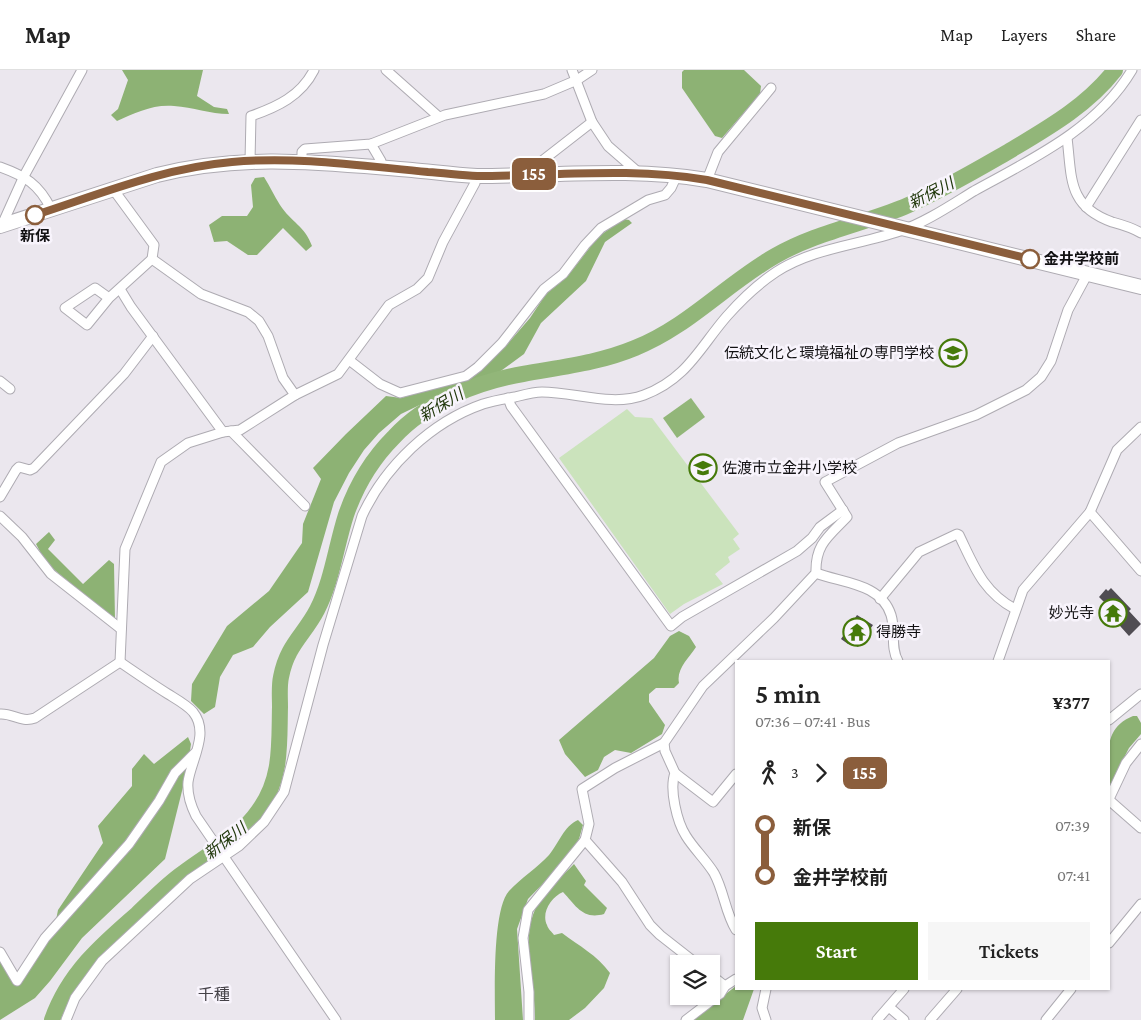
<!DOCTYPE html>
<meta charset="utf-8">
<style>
body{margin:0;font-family:"Crimson Pro","Noto Sans JP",serif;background:#f6f6f6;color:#222;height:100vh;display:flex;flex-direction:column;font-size:19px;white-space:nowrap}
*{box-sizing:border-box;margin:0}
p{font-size:16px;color:#767676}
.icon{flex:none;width:28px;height:28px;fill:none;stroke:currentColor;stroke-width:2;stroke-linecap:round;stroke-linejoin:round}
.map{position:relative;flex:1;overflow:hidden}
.drawer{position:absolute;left:735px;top:590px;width:375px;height:330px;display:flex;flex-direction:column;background:#fff;border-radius:0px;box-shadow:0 1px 4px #0004}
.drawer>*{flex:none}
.badge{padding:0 10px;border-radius:8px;font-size:18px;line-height:32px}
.buttons{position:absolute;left:670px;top:885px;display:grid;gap:10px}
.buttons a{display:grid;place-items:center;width:50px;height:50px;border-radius:0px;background:#fff;box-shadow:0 1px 4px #0004;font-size:25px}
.map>.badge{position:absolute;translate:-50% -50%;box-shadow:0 0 0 2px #fff}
.legs{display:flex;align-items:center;gap:8px;height:55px;padding:0 20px;font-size:16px}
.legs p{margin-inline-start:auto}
.head{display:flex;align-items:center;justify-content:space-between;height:85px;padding:0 20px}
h1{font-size:28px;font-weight:600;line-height:38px}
.button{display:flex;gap:10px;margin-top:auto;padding:10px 20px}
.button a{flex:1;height:58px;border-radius:0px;background:#467a0a;color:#fff;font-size:20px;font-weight:600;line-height:58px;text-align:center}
.button a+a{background:#f6f6f6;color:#222}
ul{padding:0 20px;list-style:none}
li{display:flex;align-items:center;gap:18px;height:50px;font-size:19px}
li i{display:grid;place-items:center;width:8px;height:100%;margin:0 6px;background:currentColor}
li i::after{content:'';width:12px;height:12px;margin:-6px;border:4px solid;border-radius:50%;background:#fff}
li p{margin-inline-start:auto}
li:first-child i{background:linear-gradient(#0000 50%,currentColor 0)}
li:last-child i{background:linear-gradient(currentColor 50%,#0000 0)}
header{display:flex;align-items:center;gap:30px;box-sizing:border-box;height:70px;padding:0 25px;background:#fff;border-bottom:1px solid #e0e0e0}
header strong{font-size:24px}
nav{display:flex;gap:28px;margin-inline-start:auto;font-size:18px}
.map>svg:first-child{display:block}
.green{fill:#cbe3bc}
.forest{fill:#8db274}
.water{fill:#92b679}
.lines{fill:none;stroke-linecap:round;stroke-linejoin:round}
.river{stroke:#92b679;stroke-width:16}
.building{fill:#504d53}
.minor-casing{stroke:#aeabb2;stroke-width:11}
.highway-casing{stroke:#aeabb2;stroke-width:16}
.minor{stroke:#fff;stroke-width:9}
.highway{stroke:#fff;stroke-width:14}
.line-1-casing{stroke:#fff;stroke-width:11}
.line-1{stroke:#8b5e3c;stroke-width:8}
.stop-1-dot{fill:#fff;stroke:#8b5e3c;stroke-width:2.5}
.labels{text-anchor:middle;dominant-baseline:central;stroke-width:5;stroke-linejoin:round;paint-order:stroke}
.stop-label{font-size:15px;font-weight:bold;fill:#121113;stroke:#f8f4fc}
.poi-label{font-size:15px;fill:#121113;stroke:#f8f4fc;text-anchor:end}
.water-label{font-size:16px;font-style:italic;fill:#21380c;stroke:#f8f4fc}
.neighbourhood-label{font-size:16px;fill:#454248;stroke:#f8f4fc}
</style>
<header>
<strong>Map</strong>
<nav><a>Map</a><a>Layers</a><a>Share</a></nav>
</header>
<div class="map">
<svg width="1141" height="950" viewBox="0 0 1141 950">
<rect width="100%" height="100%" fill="#ebe7ee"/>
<polygon class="green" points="627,339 635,347 652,348 739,464 733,469 740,479 728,487 730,492 715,504 723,514 684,534 670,544 559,388"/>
<g class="forest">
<path d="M122,0H203L197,26L214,37L227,39L229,44C210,44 193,37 174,36C153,34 135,43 117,51L111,45L118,39L128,10Z"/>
<polygon points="684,0 744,0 761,16 760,24 722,68 715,66 682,18 682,2"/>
<path d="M264,107C270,116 274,126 280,135C291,152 305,156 312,176L306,181L283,158L257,185H248L227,171L214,172L209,155L222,146H247L253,137L251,115L255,108Z"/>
<polygon points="623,149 629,150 632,153 605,172 586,211 541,253 524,284 498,303 430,330 401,344 379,363 364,380 349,403 334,432 308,522 270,557 253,577 233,585 220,607 215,637 204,644 191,631 192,614 227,556 269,521 302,473 303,454 321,409 313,398 346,364 386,326 401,328 466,309 481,301 505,277 530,248 546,224 567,207 598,167"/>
<polygon points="49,462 55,470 48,479 83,514 109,490 114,494 115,550 46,493 36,474"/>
<path d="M679,561L689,566L696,577C689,588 676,599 679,613L674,618H656L649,624V632L665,655L662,664L631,683L615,680L604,687L598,700L585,707L565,684L559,670L654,588L670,566Z"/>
<path d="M1133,646H1137L1141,653V664L1129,678L1109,717C1109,688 1101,659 1133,646Z"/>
<polygon points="188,667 191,674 187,701 165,789 82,868 50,911 35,928 0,950 0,890 17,915 54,860 58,840 103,773 98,756 132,716 132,699 144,684 154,694"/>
<path d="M578,750L583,755L579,769L565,791L528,829L517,859L523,950H495C495,923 492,840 509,821C521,808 537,798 549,785C559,773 564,756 578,750Z"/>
<path d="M574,794L586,811L584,815L607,838L604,844C583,850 576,836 563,822C551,827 541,843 547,855C548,859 552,862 554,865L562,863C579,876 597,885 610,903L604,918L585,938L569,950H535C536,912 516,862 542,828C551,816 563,805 574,794Z"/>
<polygon points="736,916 736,919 754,919 743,950 692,950"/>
</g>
<polygon class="water" points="691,328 705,347 677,368 663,348"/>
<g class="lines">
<path class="river" d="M52,950C68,904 101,875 137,844C152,830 166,815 183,803C209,783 240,768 259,740C282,708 279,675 280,637C280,627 279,616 281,607C287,575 304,565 317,540C332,511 336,476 346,445C356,416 372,389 394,367C426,332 477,312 523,304C561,297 599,293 635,278C688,257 726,214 775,186C815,163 862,154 904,137C939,122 973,102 1006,83C1046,59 1086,37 1115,0"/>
</g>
<g class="building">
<polygon points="1111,518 1131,539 1129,541 1141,554 1129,566 1104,538 1107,535 1099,527 1106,519 1108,521"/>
<polygon points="857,545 873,555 858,577 850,571 848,574 841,569"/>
</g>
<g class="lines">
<g class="minor-casing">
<g id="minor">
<polyline points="386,0 439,47"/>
<polyline points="572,0 592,52 608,76 639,103"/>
<path d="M1067,68C1072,107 1067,136 1112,152C1123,155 1131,157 1141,163"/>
<polyline points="371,74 381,91"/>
<path d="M250,91L251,46C277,37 301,26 314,0"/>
<polyline points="302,92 302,82 305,79 371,74 445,45 544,24 577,10 592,0"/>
<path d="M0,97C25,106 39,114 51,139"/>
<polyline points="533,104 538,94 592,52"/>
<polyline points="707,110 718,82 771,18"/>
<polyline points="113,119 154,175 152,189 201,224 248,242 259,251 268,266 283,308 295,325"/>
<polyline points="1086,137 1141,50"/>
<polyline points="2,155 24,106 82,0"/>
<polyline points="120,219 131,237 223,362"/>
<polyline points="109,228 95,218 65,238 87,255 109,228 152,189"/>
<polyline points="349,290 380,314 400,323 466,306 478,297 502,273 544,219 563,204 585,175 601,158 648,130 665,125 671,118 677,105"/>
<polyline points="0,311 10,319"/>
<polyline points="508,328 511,336 671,556 682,547 797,481 812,468 820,457 843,440"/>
<polyline points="231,361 305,436"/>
<polyline points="0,427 16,400 19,397 30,400 34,398 124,304 153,266"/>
<polyline points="1090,442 1141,501"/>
<polyline points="0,446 22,467 51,504 121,559"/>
<path d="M816,503C842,513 881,513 891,545C896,561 890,577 898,591"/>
<path d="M880,529L919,482L957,464L959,465C974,496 983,522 1015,539"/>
<polyline points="998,591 1023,520 1090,442 1117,380 1141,357"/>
<polyline points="120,592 125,479 161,392 188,373 223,362 240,360 295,325 338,304 389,235 417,219 428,208 443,172 475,113 476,106"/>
<path d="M120,592C136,603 152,614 168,624C176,629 187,635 193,642C210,663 191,690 188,712C187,724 191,736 196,746L336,950"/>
<path d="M0,644C13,643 21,653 35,648L120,592"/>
<polyline points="1109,650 1141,624"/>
<polyline points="664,673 615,698 582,719 589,754 585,770 622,812 650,855 660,865 697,894"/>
<polyline points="675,703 713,732 736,704"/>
<polyline points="1109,729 1126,693 1141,674"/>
<polyline points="1109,730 1141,758"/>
<path d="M736,860C725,842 724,821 714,803C706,790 694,779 686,766C677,752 669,719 675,703L665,681L664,673L703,616L774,548L816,503C815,474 829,466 847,447L825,412L898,373L976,345L1026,320L1041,307L1051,291L1068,240L1088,203"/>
<polyline points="1109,873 1141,834"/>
<polyline points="0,882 17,911 45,868 129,774 159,731 175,703 195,683"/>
<polyline points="711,905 725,916"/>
<polyline points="766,919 762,938 766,950"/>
<polyline points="889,937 904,950"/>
<path d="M66,950L75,928L102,891L190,809L239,776L264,752L284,722L323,575L362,446C385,396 431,352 483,334C493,331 504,329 515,327C523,325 533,322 542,322C575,322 612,337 644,325C687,309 700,277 727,246C742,229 758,214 776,202C813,178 859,175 900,161C926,152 951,135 974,121C1032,89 1097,59 1132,0"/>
<polyline points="529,950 529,922 523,868 528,840 585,770"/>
<polyline points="686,950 720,924 725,916 736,909"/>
<polyline points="877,950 904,919"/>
<polyline points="930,950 957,919"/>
<polyline points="1046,950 1071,919"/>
</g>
</g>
<g class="highway-casing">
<path id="highway" d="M0,156L157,105C246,83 322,93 412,100C434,102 455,105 477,106C554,106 630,97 707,110L1141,217"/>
</g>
<use href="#minor" class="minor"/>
<use href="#highway" class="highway"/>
</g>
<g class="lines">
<g class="line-1-casing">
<path id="line-1" d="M35,145C100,124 163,98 232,92C297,86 363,96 428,102C444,103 460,105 477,106C554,106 631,97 707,110L1030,189"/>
</g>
<use href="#line-1" class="line-1"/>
</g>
<defs>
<g id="university-ring" transform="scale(1.4375)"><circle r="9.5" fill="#f8f4fc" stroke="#467a0a" stroke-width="1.5"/><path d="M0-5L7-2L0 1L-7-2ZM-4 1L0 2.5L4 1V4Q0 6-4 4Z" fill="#467a0a"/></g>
<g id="school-ring" transform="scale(1.4375)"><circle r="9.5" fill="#f8f4fc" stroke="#467a0a" stroke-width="1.5"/><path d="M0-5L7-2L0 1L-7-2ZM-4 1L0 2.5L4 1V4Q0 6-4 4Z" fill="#467a0a"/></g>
<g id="temple-ring" transform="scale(1.4375)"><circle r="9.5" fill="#f8f4fc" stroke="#467a0a" stroke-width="1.5"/><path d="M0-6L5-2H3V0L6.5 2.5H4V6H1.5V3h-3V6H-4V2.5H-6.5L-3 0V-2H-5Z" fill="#467a0a"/></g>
</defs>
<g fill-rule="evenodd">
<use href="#university-ring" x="953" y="283"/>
<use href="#school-ring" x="703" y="398"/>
<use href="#temple-ring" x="1113" y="543"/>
<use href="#temple-ring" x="857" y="562"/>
</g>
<g class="stop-1-dot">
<circle cx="35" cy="145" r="9"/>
<circle cx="1030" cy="189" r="9"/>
</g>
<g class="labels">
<g class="stop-label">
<text x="35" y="166">新保</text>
<text x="1044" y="189" text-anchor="start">金井学校前</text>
</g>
<g class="poi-label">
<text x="934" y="283">伝統文化と環境福祉の専門学校</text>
<text x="722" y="398" text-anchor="start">佐渡市立金井小学校</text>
<text x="1094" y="543">妙光寺</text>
<text x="876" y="562" text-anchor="start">得勝寺</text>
</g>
<g class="water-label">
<text transform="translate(931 123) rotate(-27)">新保川</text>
<text transform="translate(441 335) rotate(-31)">新保川</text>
<text transform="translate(225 771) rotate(-38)">新保川</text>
</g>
<g class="neighbourhood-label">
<text x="214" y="924">千種</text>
</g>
</g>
</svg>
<div class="buttons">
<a><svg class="icon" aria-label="layers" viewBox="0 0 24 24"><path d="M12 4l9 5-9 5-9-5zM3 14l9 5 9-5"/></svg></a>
</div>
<b class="badge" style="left:534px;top:104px;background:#8b5e3c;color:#fff">155</b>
<section class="drawer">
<div class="head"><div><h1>5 min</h1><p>07:36 – 07:41 · Bus</p></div><b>¥377</b></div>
<div class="legs"><svg class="icon" aria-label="walk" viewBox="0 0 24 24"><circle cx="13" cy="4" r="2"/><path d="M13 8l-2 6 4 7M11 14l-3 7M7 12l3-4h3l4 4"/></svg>3<svg class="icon" aria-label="forward" viewBox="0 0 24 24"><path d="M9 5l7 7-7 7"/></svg><b class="badge" style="background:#8b5e3c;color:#fff">155</b></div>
<ul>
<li><i style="color:#8b5e3c"></i><b>新保</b><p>07:39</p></li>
<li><i style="color:#8b5e3c"></i><b>金井学校前</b><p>07:41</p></li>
</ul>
<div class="button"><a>Start</a><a>Tickets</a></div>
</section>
</div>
